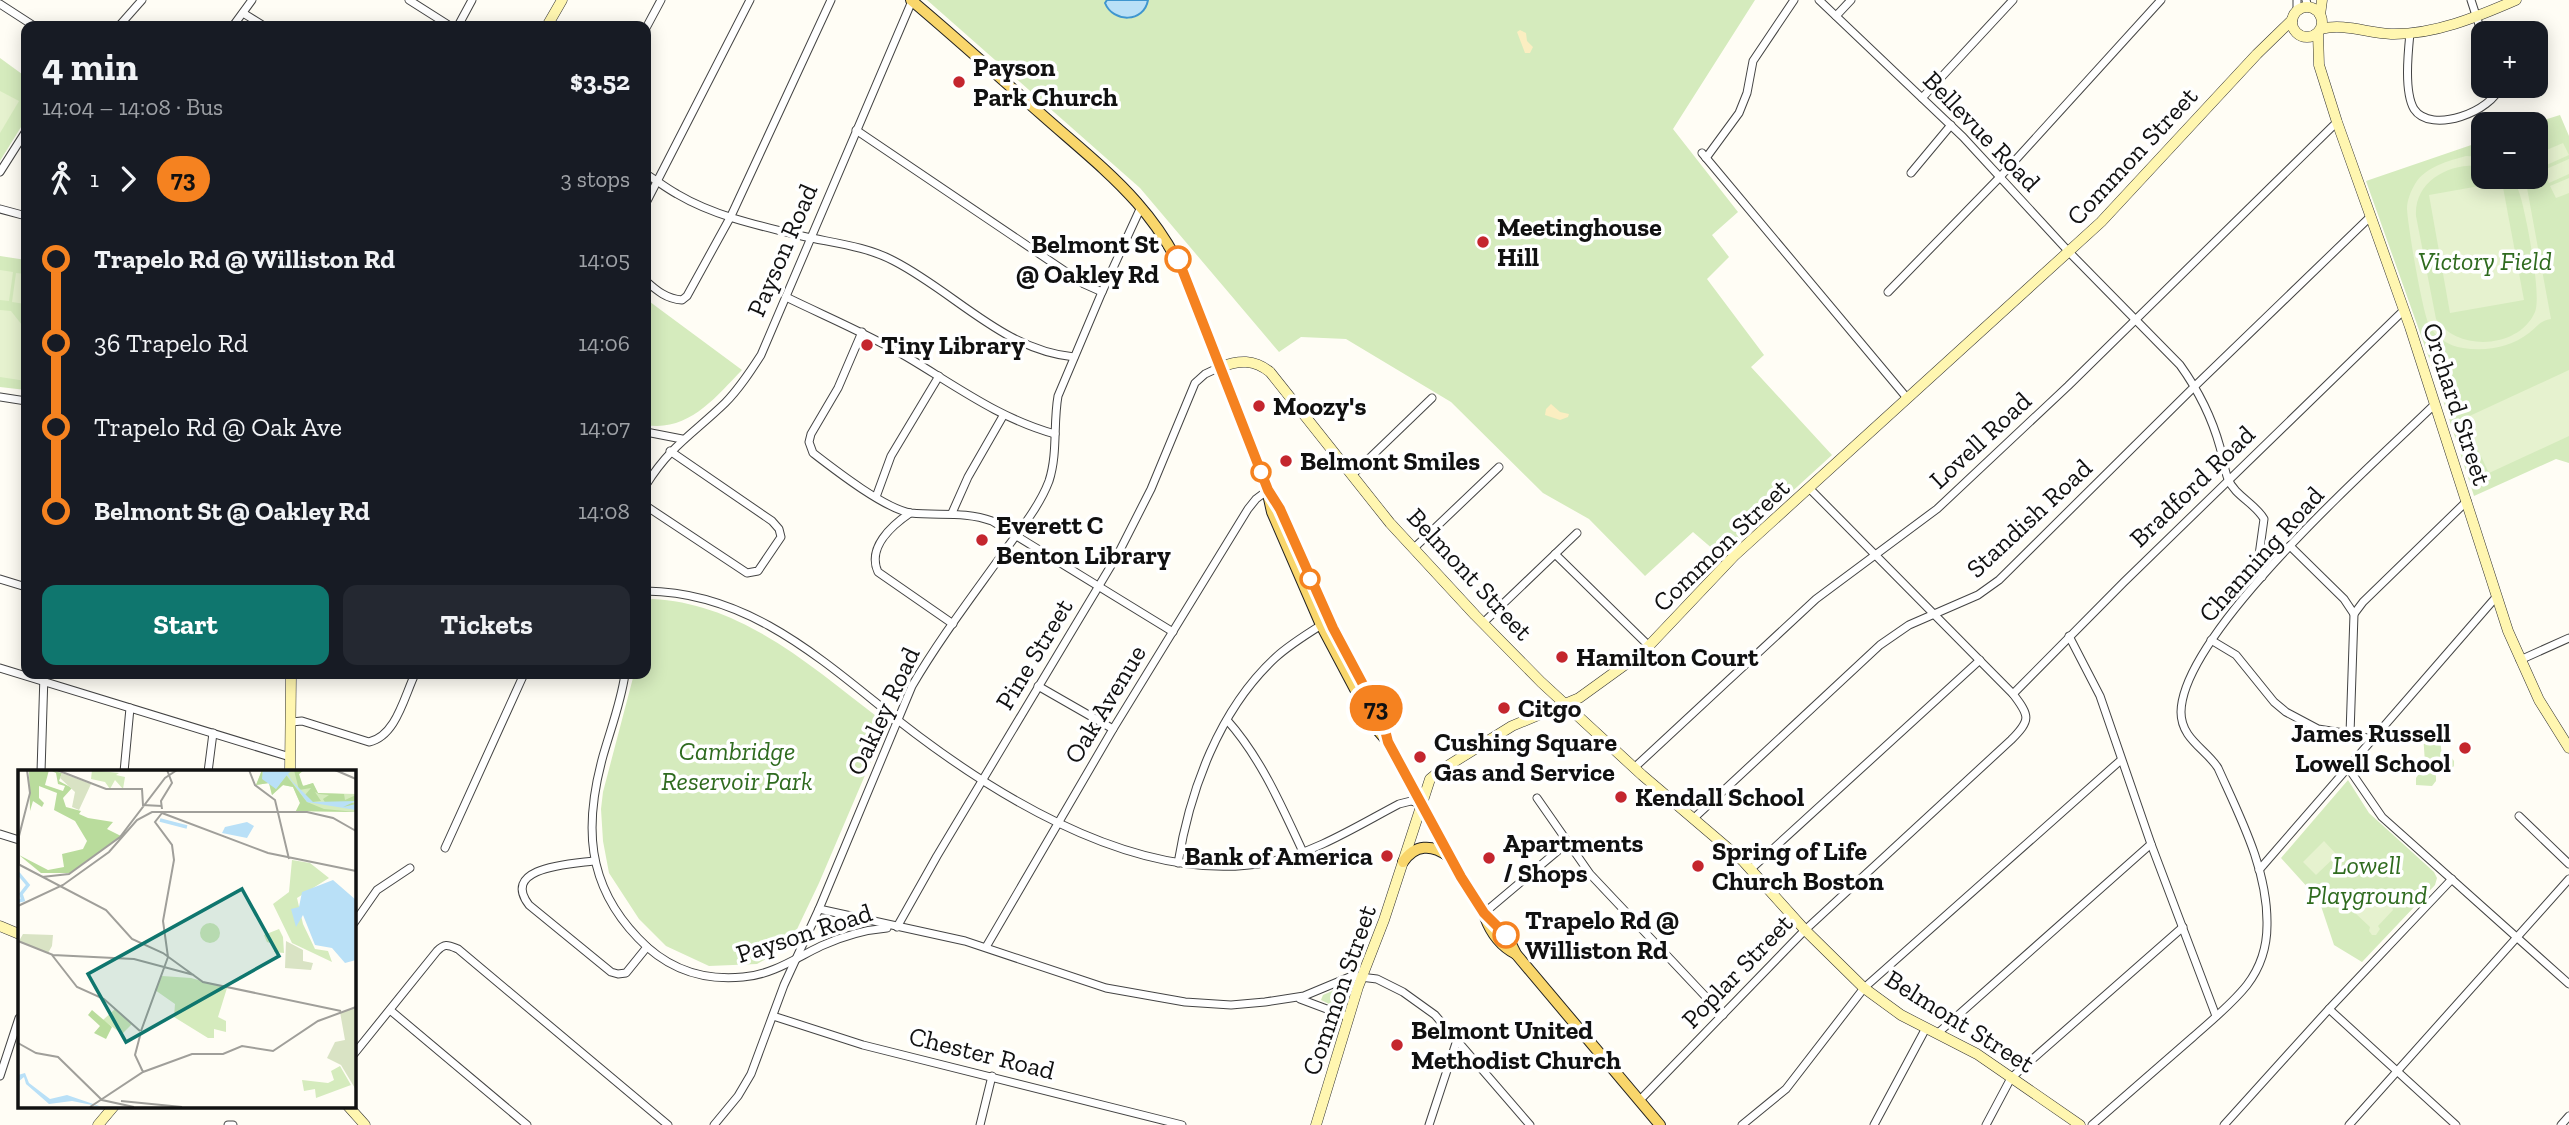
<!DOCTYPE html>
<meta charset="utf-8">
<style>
body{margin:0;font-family:"Zilla Slab",serif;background:#242831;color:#f1f3f6;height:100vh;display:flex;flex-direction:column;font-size:26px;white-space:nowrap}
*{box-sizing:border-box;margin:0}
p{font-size:23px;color:#9ea1a6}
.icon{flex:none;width:38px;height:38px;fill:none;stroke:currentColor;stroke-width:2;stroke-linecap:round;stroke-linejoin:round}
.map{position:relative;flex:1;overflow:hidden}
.panel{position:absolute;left:21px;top:21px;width:630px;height:658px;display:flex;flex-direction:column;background:#171b24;border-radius:14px;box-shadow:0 4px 18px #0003}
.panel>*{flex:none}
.badge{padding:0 14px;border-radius:23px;font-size:24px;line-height:46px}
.controls{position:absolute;left:2471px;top:21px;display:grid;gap:14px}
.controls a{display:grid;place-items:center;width:77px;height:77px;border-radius:14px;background:#171b24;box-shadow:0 4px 18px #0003;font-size:35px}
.map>.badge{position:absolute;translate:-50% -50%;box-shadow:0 0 0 4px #fff}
.legs{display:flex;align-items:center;gap:10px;height:77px;padding:0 21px;font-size:23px}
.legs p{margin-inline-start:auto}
.summary{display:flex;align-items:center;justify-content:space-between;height:119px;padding:0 21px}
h1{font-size:38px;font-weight:700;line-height:52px}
.cta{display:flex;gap:14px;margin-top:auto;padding:14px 21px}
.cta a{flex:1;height:80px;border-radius:14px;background:#0f766e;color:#fff;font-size:28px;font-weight:700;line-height:80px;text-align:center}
.cta a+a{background:#242831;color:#f1f3f6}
ul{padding:0 21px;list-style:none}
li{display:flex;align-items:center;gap:24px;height:84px;font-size:26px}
li i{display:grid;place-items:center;width:10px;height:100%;margin:0 9px;background:currentColor}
li i::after{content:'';width:18px;height:18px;margin:-9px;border:5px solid;border-radius:50%;background:#171b24}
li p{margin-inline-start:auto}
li:first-child i{background:linear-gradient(#0000 50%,currentColor 0)}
li:last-child i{background:linear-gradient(currentColor 50%,#0000 0)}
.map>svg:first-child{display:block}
.green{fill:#d5ebbd}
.sand{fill:#fbeec1}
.pitch{fill:#e6f2cf}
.water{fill:#b9e0f7;stroke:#3f96cf;stroke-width:2}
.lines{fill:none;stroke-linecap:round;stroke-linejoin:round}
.street-casing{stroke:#444;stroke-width:9}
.secondary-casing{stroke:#333;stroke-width:11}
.primary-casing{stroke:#222;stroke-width:12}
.street{stroke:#fff;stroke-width:7}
.secondary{stroke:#fff6b0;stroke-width:10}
.primary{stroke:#f9d66b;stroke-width:10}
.line-1-casing{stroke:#fff;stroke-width:16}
.line-1{stroke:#f58220;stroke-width:10}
.poi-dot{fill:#c4262e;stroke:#fff;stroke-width:2.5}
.stop-1-dot{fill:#fff;stroke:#f58220;stroke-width:3.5}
.labels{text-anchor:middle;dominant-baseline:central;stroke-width:7;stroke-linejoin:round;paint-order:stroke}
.poi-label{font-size:26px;font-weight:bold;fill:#111;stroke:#fff;text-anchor:start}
.street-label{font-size:26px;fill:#111;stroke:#fff}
.stop-label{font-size:26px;font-weight:bold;fill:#111;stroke:#fff;text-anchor:end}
.park-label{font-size:26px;font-style:italic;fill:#2f6b1f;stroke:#fff}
.inset-river{fill:none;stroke:#b9e0f7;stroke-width:3.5}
.inset-road{fill:none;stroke:#a09f9a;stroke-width:2}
.view{fill:#0f766e;fill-opacity:0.15;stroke:#0f766e;stroke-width:3.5}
.inset-edge{fill:none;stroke:#111;stroke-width:3.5}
</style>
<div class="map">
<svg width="2569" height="1125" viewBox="0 0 2569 1125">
<rect width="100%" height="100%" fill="#fffdf5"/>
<g class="green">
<polygon points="927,0 1755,0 1673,129 1738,212 1712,235 1729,257 1707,279 1764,355 1751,367 1832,455 1721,556 1693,532 1645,576 1589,519 1543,493 1451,402 1346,339 1301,337 1279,352 1140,188"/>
<polygon points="0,58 26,77 26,119 0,161"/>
<polygon points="2560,115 2569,136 2569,463 2556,459 2474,496 2434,372 2366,181 2483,141 2483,177 2536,177 2536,124 2531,124"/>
<polygon points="0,256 26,260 26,390 0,387"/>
<path d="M646,299L742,370C715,398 688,432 646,425Z"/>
<path d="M652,599C742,603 812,667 880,719L884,726L883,733L819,883L789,946L757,964L709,966L666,946L639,919L609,873L603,841L601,809L603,792L634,674H646V601Z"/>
<polygon points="2432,730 2440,738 2442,757 2451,757 2454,761 2454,766 2449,771 2430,767 2425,763 2423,733"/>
<polygon points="2436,771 2436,781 2432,786 2416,785 2416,778 2420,772"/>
<polygon points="2348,780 2369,813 2434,872 2437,878 2435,885 2362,962 2334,945 2319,900 2281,858"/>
<polygon points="1348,984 1341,1010 1321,1000 1323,995"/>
</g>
<g class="sand">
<polygon points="1520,30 1526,33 1527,41 1533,47 1530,53 1525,53 1517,32"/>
<polygon points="1551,404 1560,412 1569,414 1568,417 1560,420 1545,415 1546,409"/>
</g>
<g class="pitch">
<polygon points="0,91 19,101 0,133"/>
<polygon points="2563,143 2569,155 2542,167 2537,154"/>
<path d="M2466,156L2483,157V166C2451,162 2414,180 2416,216L2436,319C2457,352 2519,349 2535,312C2542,296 2526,214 2520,195C2518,188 2515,182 2509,177H2525L2551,319C2539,321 2538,326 2529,333C2511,347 2486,352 2463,348C2449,346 2436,338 2429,325C2422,310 2408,227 2407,209C2407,200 2411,191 2415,184C2425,167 2448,161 2466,156Z"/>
<polygon points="2569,159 2569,174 2549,183 2544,170"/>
<polygon points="2569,178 2569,193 2556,198 2550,186"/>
<polygon points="2502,182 2524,300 2450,313 2429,195"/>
<polygon points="0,270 13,272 9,301 0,300"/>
<polygon points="16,273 26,274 25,304 12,302"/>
<polygon points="0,310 11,311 26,330 26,381 0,377"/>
<polygon points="2569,370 2569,436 2489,473 2463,419"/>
<polygon points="2324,841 2337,855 2316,875 2303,862"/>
<path d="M2374,892C2385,894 2390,900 2393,910L2378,926L2380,929L2376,935H2372L2369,931L2370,927L2355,913L2361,898Z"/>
</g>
<path class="water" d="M1107,0H1148C1144,23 1113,23 1105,3Z"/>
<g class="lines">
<g class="street-casing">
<g id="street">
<polyline points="409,0 450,26"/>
<path d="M1819,0L1963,137L2069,252L2180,365C2198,390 2212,418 2220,447C2223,458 2224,469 2228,479C2235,496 2255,503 2264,519L2259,555L2262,577"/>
<polyline points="2297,0 2297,11"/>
<polyline points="2306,0 2308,7"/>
<polyline points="2471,0 2483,37"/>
<polyline points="0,4 34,26"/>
<polyline points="243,13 264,26"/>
<polyline points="1836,16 1851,0"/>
<polyline points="119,26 142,0"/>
<polyline points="233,26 252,0"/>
<polyline points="458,26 472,0"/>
<polyline points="646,28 661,0"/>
<path d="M2410,33C2408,53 2404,92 2414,109C2431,135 2493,111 2500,86"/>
<polyline points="1922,98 2013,0"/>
<polyline points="856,130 1084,284 1102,292"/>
<polyline points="1702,153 1907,398"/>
<polyline points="1706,158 1739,113 1747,93 1753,61 1794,0"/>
<polyline points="0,172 26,131"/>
<polyline points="1911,173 1951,125"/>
<path d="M646,174C656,180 666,188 677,194C714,216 760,226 802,236C833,243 866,246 894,261C956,293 1003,350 1074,357"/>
<polyline points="646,203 750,0"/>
<polyline points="0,209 26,216"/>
<path d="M646,281C657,291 667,299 682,300L687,296L731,216L831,0"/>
<polyline points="1888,292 2000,177 2161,0"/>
<path d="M786,297C827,317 868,334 907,357C956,386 1000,419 1055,434"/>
<path d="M862,332L838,388L811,434L809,442L813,453C835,470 885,509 911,513C938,516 965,511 992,521L1173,632"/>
<polyline points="0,397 26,401"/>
<polyline points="646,432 682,439"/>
<polyline points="1352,475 1432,398"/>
<path d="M646,485C670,446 694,433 725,403C739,389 750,372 761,355L912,1"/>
<polyline points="876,497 891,456 939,376"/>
<polyline points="646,506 747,573 758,571 781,537 779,529 772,521 670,451"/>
<path d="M910,513C891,526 867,548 878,572L953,624"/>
<polyline points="952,513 968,477 1003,416"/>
<polyline points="2290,546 2344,599 2354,614"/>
<polyline points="1413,549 1499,467"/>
<polyline points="1555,554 1649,646"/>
<polyline points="0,579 26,587"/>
<path d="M646,591C738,592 806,646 874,701C975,784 1132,889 1269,862C1315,853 1357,826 1399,804L1411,801L1421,804"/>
<polyline points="1483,623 1577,533"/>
<polyline points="2069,636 2100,696 2151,844 2216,1016"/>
<polyline points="2211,640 2236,655 2274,702 2286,712 2318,729 2350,734"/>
<polyline points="2520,660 2569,638"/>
<polyline points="0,668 290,757"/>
<path d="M625,674C621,702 611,728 603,756C584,825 586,884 638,938C666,968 702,981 743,977C772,975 796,958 821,946C843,936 863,930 887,928"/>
<polyline points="1038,686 1113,729"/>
<polyline points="2013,694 2124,582 2404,310"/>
<path d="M1227,720C1261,758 1282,807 1303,852"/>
<path d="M291,722L302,721L369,742C396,736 404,697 415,674"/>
<polyline points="2371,739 2350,734 2354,614 2363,602 2467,501"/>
<polyline points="1634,768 1816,599 1937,509 2068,386 2337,122"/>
<polyline points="2349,769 2382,817 2569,984"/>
<polyline points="41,772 44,674"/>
<polyline points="124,772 130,708"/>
<polyline points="208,772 213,733"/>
<polyline points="1537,798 1590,874 1723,1015"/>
<polyline points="2519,816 2569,864"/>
<polyline points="1693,819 1880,645 1909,625 1978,595 1999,580 2195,386 2370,217"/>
<polyline points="0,834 19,840"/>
<polyline points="445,848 524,674"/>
<path d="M593,861C571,864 500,867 529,905L611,972L618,974L626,973L647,947"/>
<path d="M1178,863C1190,790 1219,710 1275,658C1289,645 1307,634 1323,624"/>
<polyline points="1751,869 1980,660"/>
<polyline points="2259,870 2497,596"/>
<polyline points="819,909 965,941 1106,988 1185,1002 1231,1005 1265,1002 1304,996 1352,976 1377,979 1403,992 1435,1015 1530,1125"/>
<polyline points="1484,913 1567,843"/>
<polyline points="354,923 377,890 410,868"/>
<polyline points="897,927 937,856 1118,554 1151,489 1195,383 1205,374 1220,367"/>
<polyline points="986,947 1113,729 1248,509 1256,499 1268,490"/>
<polyline points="1300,999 1348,1017"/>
<polyline points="2329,1009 2456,1125"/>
<polyline points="390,1010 527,1125"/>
<polyline points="773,1016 863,1045 1182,1125"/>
<polyline points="1938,1033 2151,844"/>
<path d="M354,1054L437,951C445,943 448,945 458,949L668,1125"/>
<polyline points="0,1076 19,1018"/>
<path d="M1639,1101L1804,931L2011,740C2031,720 2030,716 2013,694L1810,489"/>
<polyline points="228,1125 233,1125"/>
<path d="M714,1125L738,1096L751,1074L784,985L819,909L912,686C940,638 974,594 1006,549C1021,529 1040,505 1049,481C1058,453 1053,424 1058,396L1102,292L1141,207"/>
<polyline points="980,1125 992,1076"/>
<polyline points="1429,1125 1457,1040"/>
<polyline points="1742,1125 1786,1089 1864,988 2121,760"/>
<polyline points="1874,1125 1926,1028"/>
<polyline points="1986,1125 2011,1078 2183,927"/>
<path d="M2092,1125C2126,1095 2160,1066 2193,1037C2211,1021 2232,1004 2247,985C2260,968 2267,947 2267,925C2268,870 2240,817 2218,768C2206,749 2181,739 2181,712C2182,632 2376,462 2435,404"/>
<polyline points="2224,1125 2329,1009 2452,879"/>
<polyline points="2349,1125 2569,879"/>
<polyline points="2561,1125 2569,1116"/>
</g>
</g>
<g class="secondary-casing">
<g id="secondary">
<circle cx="2307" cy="22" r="15"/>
<polyline points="2320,15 2322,0"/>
<polyline points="547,26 562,0"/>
<path d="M2321,29C2343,23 2368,33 2391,34C2434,35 2477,17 2516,0"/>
<polyline points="2318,33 2319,65 2337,122 2410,327 2508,631 2539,700 2569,748"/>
<path d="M1220,367C1239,360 1254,359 1270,372L1390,523L1475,615L1541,682L1642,775L1743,861L1805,930L1864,988L1901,1015L1977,1054L2080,1125"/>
<polyline points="290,772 291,674"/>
<polyline points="0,926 19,934"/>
<polyline points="348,1106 365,1125"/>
<polyline points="98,1125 114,1106"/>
<polyline points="1316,1125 1358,987 1384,920 1430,779 1441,770 1512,726 1579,698 1644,651 1734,556 2101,222 2257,54 2292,20"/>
</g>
</g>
<g class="primary-casing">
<g id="primary">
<path d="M911,0C955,37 997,75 1040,113C1103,169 1156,206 1189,286L1268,490L1280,509L1333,628L1383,722L1388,742"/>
<polyline points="1268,494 1272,512 1321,625 1375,727 1388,742 1469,890 1484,913 1508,938 1516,954 1660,1125"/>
<path d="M1403,862C1415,844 1432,844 1448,856"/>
<path d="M1485,917C1491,933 1502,947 1516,954"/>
</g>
</g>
<use href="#street" class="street"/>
<use href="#secondary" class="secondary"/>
<use href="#primary" class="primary"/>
</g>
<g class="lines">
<g class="line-1-casing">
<polyline id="line-1" points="1178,259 1268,490 1280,509 1333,628 1383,722 1388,742 1461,877 1484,913 1506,935"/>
</g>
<use href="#line-1" class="line-1"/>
</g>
<g class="poi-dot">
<circle cx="959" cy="82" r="7"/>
<circle cx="1483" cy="242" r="7"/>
<circle cx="867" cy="345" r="7"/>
<circle cx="1259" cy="406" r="7"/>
<circle cx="1286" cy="461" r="7"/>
<circle cx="982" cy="540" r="7"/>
<circle cx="1562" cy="657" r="7"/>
<circle cx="1504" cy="708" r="7"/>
<circle cx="2465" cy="748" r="7"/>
<circle cx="1420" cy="757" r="7"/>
<circle cx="1621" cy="797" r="7"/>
<circle cx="1387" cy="856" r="7"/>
<circle cx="1489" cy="858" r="7"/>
<circle cx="1698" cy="866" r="7"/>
<circle cx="1397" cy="1045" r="7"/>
</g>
<g class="stop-1-dot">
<circle cx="1178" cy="259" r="12"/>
<circle cx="1261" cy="472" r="9"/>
<circle cx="1310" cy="579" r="9"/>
<circle cx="1506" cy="935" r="12"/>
</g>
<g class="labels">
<g class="poi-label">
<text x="973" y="67">Payson<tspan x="973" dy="30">Park Church</tspan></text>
<text x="1497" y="227">Meetinghouse<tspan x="1497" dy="30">Hill</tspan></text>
<text x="881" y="345">Tiny Library</text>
<text x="1273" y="406">Moozy's</text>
<text x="1300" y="461">Belmont Smiles</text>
<text x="996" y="525">Everett C<tspan x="996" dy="30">Benton Library</tspan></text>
<text x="1576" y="657">Hamilton Court</text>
<text x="1518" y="708">Citgo</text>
<text x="2451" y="733" text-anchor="end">James Russell<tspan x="2451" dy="30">Lowell School</tspan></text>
<text x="1434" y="742">Cushing Square<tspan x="1434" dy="30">Gas and Service</tspan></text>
<text x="1635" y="797">Kendall School</text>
<text x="1503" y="843">Apartments<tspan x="1503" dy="30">/ Shops</tspan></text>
<text x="1712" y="851">Spring of Life<tspan x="1712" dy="30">Church Boston</tspan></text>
<text x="1373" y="856" text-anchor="end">Bank of America</text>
<text x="1411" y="1030">Belmont United<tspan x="1411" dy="30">Methodist Church</tspan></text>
</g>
<g class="street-label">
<text transform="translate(1982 131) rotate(46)">Bellevue Road</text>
<text transform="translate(2132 156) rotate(-47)">Common Street</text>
<text transform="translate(782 250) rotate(-67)">Payson Road</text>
<text transform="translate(2457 404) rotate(72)">Orchard Street</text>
<text transform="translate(1980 440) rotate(-43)">Lovell Road</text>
<text transform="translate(2192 486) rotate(-44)">Bradford Road</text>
<text transform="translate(2029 518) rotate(-43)">Standish Road</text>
<text transform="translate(1721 545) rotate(-44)">Common Street</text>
<text transform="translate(2261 554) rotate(-48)">Channing Road</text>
<text transform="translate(1470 574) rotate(47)">Belmont Street</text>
<text transform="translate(1034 654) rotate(-59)">Pine Street</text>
<text transform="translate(1105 704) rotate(-59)">Oak Avenue</text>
<text transform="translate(883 711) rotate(-65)">Oakley Road</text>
<text transform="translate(804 933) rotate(-18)">Payson Road</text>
<text transform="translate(1737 971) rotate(-46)">Poplar Street</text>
<text transform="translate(1339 990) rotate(-71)">Common Street</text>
<text transform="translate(1960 1021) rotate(32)">Belmont Street</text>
<text transform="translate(982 1053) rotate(14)">Chester Road</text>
</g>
<g class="stop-label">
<text x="1159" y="244">Belmont St<tspan x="1159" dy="30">@ Oakley Rd</tspan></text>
<text x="1525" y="920" text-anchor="start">Trapelo Rd @<tspan x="1525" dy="30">Williston Rd</tspan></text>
</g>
<g class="park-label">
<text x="2485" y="261">Victory Field</text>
<text x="737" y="751">Cambridge<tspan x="737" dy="30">Reservoir Park</tspan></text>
<text x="2367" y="865">Lowell<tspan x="2367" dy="30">Playground</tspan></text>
</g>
</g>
<g transform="translate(18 770)">
<rect width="338" height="338" fill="#fffdf5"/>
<path d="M74,0L101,3L98,5L107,7L105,19L97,10L92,19L87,12L73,9ZM244,0H286L281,4V12L286,16L295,13L300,23L338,24V42L278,41L282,33L275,17L265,15L254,25L251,13L238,15ZM274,90L292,93L311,108L279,128L285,154L297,179L310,181L314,192L274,173L255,134L271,122ZM182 163a10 10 0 1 1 20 0a10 10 0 1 1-20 0ZM261,159L265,167L266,183L256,182V174L249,172L246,165ZM144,206L173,208L209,218L200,247L208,251V262L196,259V268H190L156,247L157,234L137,220ZM97,239L114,254L104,264L85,250ZM322,296L333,315L298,328L297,319L286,321L284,310L310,313L316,310L313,301Z" fill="#d5ebbd"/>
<path d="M11,0H31L27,15L45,21L47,16L40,14L38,3L32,0L44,3L41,11L54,18L45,28L48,37L63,41L61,44L70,48L95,52L89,59L103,66L52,103H23L1,85L30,100L46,97L44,84L65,79L69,71L57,51L36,40L39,23L21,16V28L26,33L24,37L15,31L12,41ZM244,0L245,9L253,13L258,19L268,5L289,32L306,39L338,42L278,41L282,33L275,17L265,15L254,25L251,13L238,15ZM276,0H286L281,4L285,16L295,13L300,23L326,24L327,30L338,25V31L331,32L338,34L326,38L324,34L330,32L308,34L305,29L311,25L301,24L297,22L303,31L294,32L287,25L293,18L281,20ZM74,240L94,257L88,269L76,263L82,256L70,245Z" fill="#b9dc9c"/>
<path d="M44,3L73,14L61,40L54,37L57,22L42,8ZM5,164L35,165L34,176L30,183L1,171ZM268,171L285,180V191L295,193L293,200L267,198ZM338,238V320L323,295L309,288L317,272L327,270L322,242Z" fill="#d9e3c4"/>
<path d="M245,0H274L270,4L274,11L295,32L338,31L325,37L338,34V40L289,32L269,5L258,19L244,9ZM229,52L236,56L229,68L204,63L207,57ZM315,110L338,130V190L327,193L314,178L297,175L285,145L278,157L273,139L281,137L284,122ZM7,303L11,313L32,329L49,325L84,337L54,331L31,334L8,314L6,307L0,312V305Z" fill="#b9e0f7"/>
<path class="inset-river" d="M142,50L169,57M0,103L10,115L3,124L5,130L0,131"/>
<path class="inset-road" d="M39,0L88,19H124L125,35L144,36M231,0L237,15L257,30L271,89M317,0L338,9M144,39L143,31L154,13L149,0M144,43L250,83L338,101M0,94L88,140L114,169L145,183L185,212L323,241M1,95V66L12,23L9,0M24,107L51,104L102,67L147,8L159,0M0,136L45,115L91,82L119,50L134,42H289L315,48L338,61M0,171L35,185L116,189L176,205M34,185L59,217L86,229L122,261M123,261L150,187L145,151L156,90L154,75L137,52L144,43M123,262L117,285L125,302M0,273L18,283L40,287L84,330L116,337M103,331L164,337M72,337L125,302L174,284H205L224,276L255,281L300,251L338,237"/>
<path class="view" d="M224,119L261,186L108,272L70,204Z"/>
<rect width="338" height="338" class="inset-edge"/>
</g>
</svg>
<div class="controls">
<a>+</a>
<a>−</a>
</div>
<b class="badge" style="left:1376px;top:708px;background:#f58220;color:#111">73</b>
<section class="panel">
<div class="summary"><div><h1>4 min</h1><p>14:04 – 14:08 · Bus</p></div><b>$3.52</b></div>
<div class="legs"><svg class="icon" aria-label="walk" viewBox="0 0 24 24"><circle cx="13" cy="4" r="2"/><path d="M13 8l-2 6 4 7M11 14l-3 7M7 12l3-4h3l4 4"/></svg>1<svg class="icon" aria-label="forward" viewBox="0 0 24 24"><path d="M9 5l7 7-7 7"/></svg><b class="badge" style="background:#f58220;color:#111">73</b><p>3 stops</p></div>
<ul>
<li><i style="color:#f58220"></i><b>Trapelo Rd @ Williston Rd</b><p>14:05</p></li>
<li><i style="color:#f58220"></i><span>36 Trapelo Rd</span><p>14:06</p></li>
<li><i style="color:#f58220"></i><span>Trapelo Rd @ Oak Ave</span><p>14:07</p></li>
<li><i style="color:#f58220"></i><b>Belmont St @ Oakley Rd</b><p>14:08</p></li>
</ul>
<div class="cta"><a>Start</a><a>Tickets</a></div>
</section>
</div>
